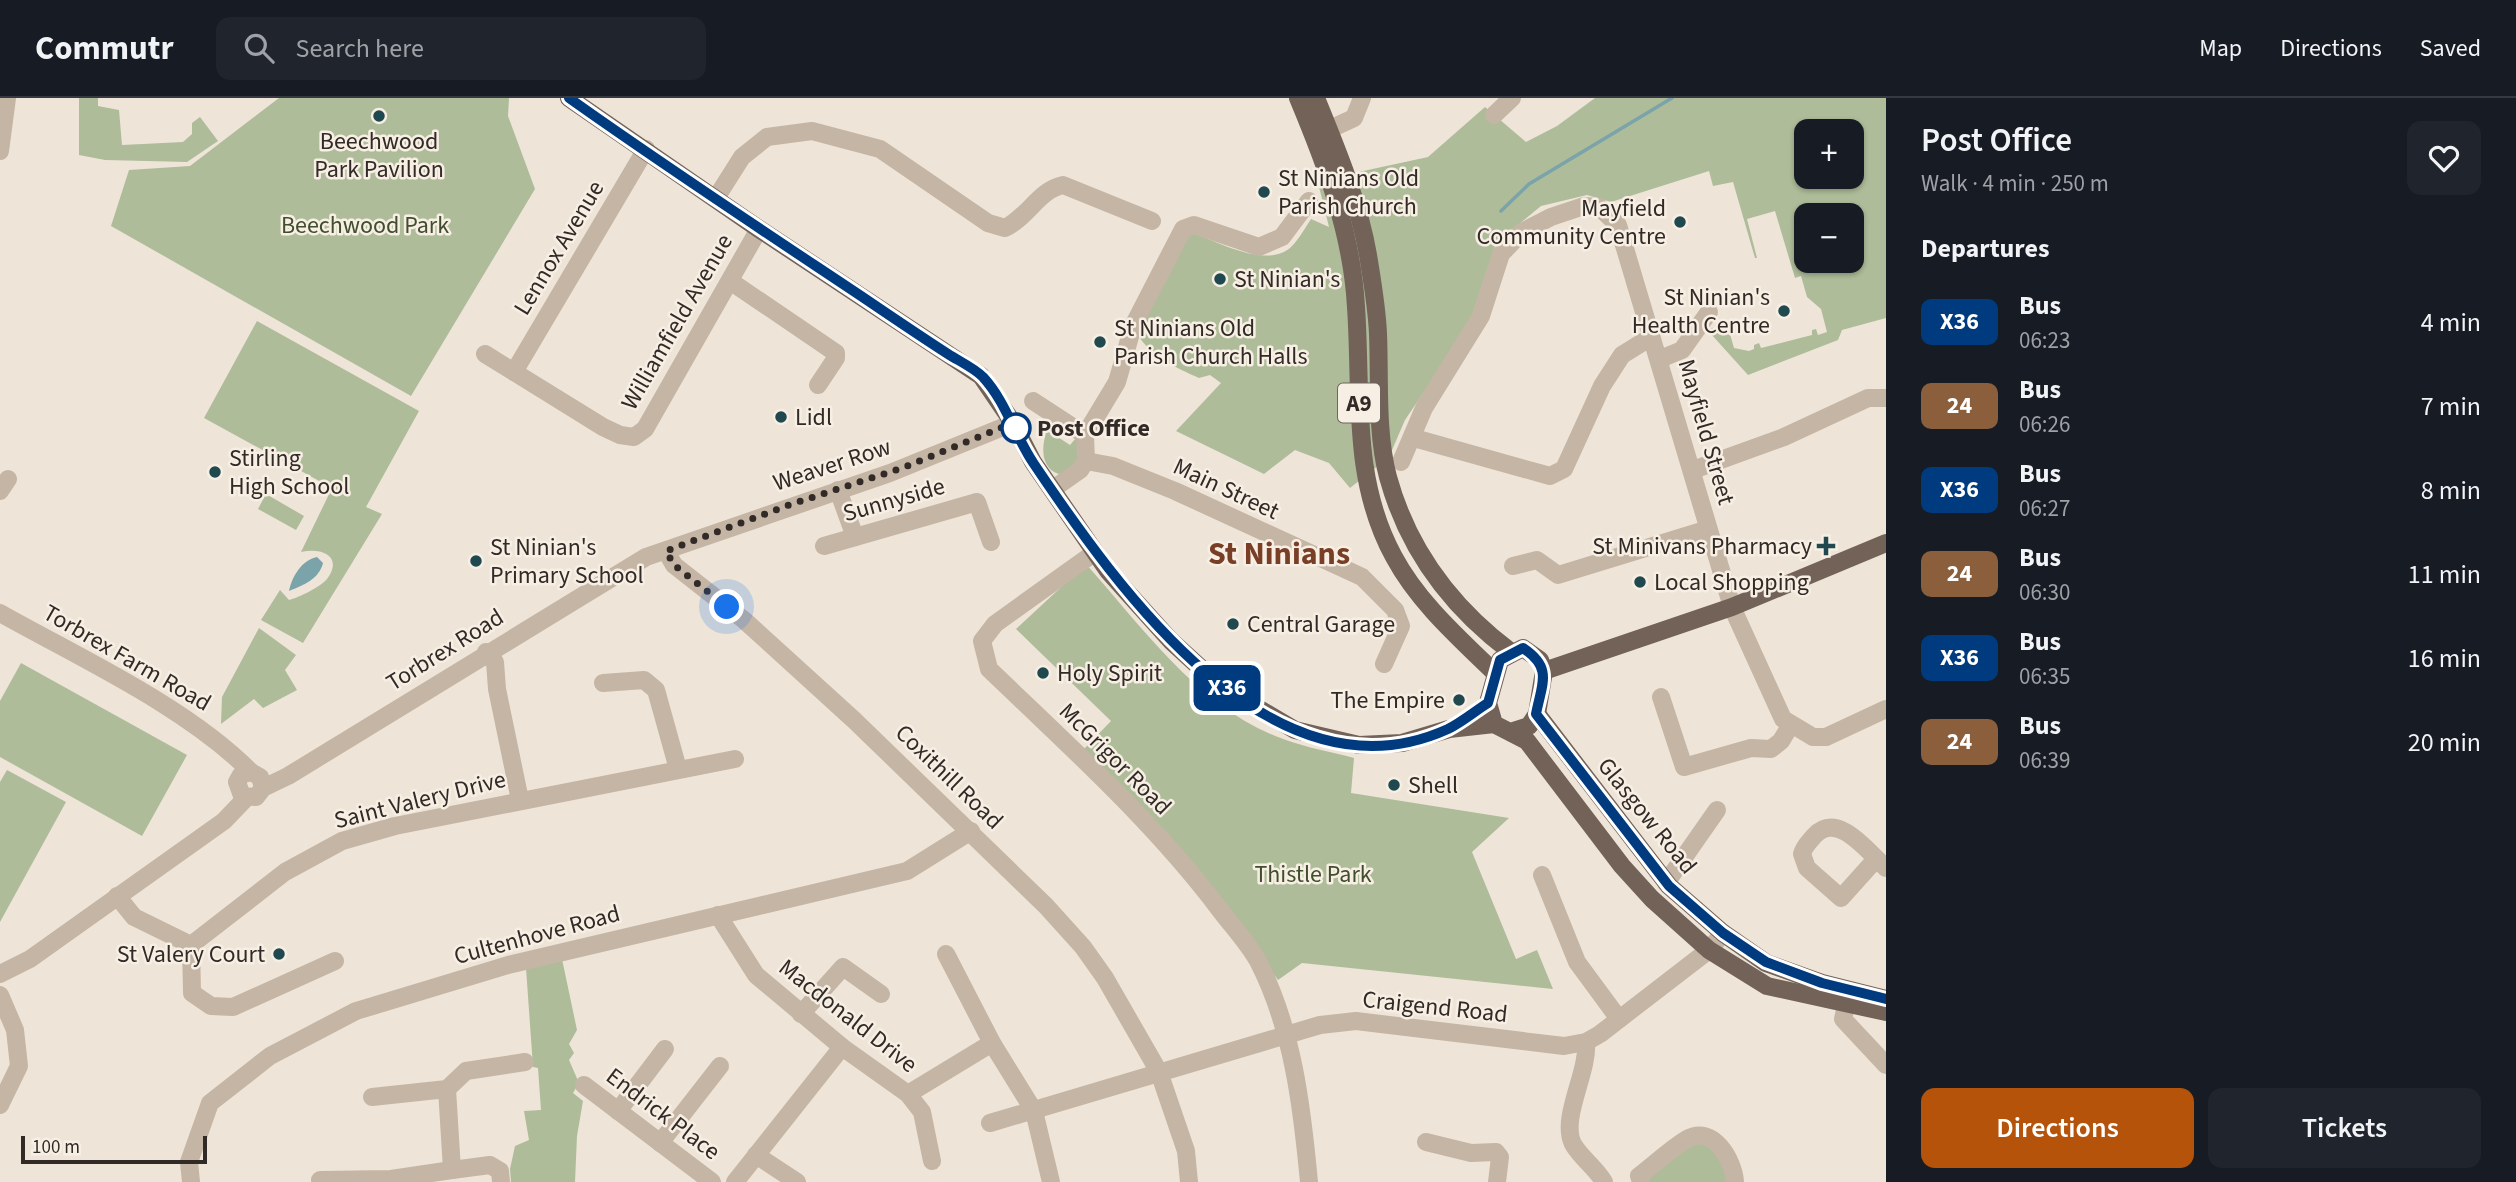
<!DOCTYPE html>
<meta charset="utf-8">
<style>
body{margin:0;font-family:"Source Sans 3",sans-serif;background:#20242c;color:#f1f3f6;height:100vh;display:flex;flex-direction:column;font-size:26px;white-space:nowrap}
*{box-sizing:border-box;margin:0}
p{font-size:23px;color:#9ea1a6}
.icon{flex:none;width:38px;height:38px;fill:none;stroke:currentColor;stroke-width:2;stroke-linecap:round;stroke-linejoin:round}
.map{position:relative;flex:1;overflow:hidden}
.panel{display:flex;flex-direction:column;background:#171b24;width:630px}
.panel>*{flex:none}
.badge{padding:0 14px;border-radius:10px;font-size:24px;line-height:46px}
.tools{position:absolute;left:1794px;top:21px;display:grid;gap:14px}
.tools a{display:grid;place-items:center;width:70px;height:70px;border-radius:14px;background:#171b24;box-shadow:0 2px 5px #0004;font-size:35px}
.scale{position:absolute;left:21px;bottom:18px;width:186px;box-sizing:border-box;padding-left:7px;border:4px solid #322a26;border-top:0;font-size:19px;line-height:24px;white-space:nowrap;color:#322a26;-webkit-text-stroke:5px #f7efe4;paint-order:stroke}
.you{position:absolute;width:35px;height:35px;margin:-18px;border:5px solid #fff;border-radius:50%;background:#1a73e8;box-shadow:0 0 0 10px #1a73e833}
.map>.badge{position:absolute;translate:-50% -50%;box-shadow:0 0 0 4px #fff}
h2{padding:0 35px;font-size:26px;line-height:63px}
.round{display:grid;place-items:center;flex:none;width:74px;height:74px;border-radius:14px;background:#20242c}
.summary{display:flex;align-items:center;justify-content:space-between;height:119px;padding:0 35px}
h1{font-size:33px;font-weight:600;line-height:52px}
.cta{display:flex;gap:14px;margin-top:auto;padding:14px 35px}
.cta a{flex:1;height:80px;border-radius:14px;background:#b45309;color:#fff;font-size:28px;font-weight:600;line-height:80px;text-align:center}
.cta a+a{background:#20242c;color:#f1f3f6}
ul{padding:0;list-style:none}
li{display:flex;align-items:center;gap:21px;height:84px;padding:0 35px}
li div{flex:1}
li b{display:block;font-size:26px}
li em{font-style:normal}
li .badge{min-width:77px;font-weight:700;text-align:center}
header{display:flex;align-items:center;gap:42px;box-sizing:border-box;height:98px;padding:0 35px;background:#171b24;border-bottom:2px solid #363941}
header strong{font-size:33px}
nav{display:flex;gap:38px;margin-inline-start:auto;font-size:24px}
.search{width:490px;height:63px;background:#20242c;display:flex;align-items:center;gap:18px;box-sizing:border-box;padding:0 24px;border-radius:14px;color:#9ea1a6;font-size:26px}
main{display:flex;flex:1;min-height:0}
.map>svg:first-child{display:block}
.green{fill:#aebc9a;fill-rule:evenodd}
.water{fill:#7aa4a9}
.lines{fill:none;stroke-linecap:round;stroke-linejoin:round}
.stream{stroke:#7aa4a9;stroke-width:3.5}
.minor{stroke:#c5b5a5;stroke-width:18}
.major{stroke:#726258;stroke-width:18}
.line-casing{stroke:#fff;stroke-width:16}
.line{stroke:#003b80;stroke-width:10}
.walk{stroke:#322a26;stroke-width:7;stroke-dasharray:0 12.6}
.poi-dot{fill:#1f494f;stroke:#f7efe4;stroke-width:2.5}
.stop-dot{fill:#fff;stroke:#003b80;stroke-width:3.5}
.labels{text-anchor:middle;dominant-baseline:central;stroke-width:5;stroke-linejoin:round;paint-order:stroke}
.shield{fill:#f7efe4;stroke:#6d655f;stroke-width:2}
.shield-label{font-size:23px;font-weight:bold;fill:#322a26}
.poi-label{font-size:24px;fill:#322a26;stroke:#f7efe4;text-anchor:start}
.park-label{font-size:24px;fill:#3f4e2c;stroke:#f7efe4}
.street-label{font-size:24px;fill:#322a26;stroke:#f7efe4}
.stop-label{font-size:24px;font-weight:bold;fill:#322a26;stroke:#f7efe4;text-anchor:start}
.district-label{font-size:32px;font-weight:bold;fill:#793e26;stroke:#f7efe4}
</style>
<header>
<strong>Commutr</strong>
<div class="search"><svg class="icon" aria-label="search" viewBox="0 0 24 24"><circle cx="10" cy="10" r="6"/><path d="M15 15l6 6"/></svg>Search here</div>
<nav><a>Map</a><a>Directions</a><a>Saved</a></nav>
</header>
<main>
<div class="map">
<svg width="1886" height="1084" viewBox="0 0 1886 1084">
<rect width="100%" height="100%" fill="#eee5d8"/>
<g class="green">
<polygon points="79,0 98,0 98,8 119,12 122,47 183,44 192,36 192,25 200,19 218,43 187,64 105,62 79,57"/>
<polygon points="279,0 509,0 508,18 535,91 411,298 111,128 129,72 190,68"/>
<path d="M1595,0H1886V220L1842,232L1838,242L1748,277L1711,236L1715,235L1711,230L1728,229L1734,250L1749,253L1754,251V247L1759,245L1761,250L1812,237V232L1816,231L1818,237L1827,234L1821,211L1807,199L1801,178L1795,180L1775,113L1747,121L1757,160H1755L1733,84L1713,88L1709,73L1611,104L1587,97L1541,108L1496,145L1469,227L1405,322L1389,359L1350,390L1329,365L1295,352L1264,376L1176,333L1221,285L1210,277L1199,280C1177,270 1149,258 1137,235L1189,138L1193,135C1218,144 1269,172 1292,148C1299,141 1305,130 1311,121L1329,129L1316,77L1354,75L1428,59L1485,9L1526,44L1557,28ZM1806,33H1852V79H1806ZM1806,117H1852V163H1806Z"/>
<path d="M257,223L419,313L366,409L382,416L303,545L261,522L280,492L289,502C298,500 322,488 327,481C344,458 321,449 301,454L332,390L204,320Z"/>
<path d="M1047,332L1070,347L1076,340L1082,360L1062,377C1040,372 1041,349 1047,332Z"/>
<polygon points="266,396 304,418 296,432 258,411"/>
<path d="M1086,466C1144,531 1201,613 1286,642C1308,650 1332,654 1354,660L1351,695L1509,720L1472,754L1516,861L1537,852L1553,891L1302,865L1278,882L1206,782L1084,651L1111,623L1016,531Z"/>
<polygon points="259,530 296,557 285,572 297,592 263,610 254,601 221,626 222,599"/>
<polygon points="21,565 187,657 142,738 0,659 0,603"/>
<polygon points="7,672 66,704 0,824 0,684"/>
<polygon points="562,861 577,932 569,946 574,955 569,962 579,985 573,995 583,1003 577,1038 575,1084 511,1084 510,1071 515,1048 529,1042 524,1013 541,1012 538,970 533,969 526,870"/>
<path d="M1694,1044C1720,1050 1725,1058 1728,1084H1643Z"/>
</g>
<path class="water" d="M317,459L323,465C319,481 304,487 289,493C292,478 302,462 317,459Z"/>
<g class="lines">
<polyline class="stream" points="1501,113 1529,86 1672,0"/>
<g class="minor">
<polyline points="1494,17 1512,0"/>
<polyline points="1317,37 1354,20 1362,0"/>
<polyline points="0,53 7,0"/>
<path d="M716,100L742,59L767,39L812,33L880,51L988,125L1005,130C1028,119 1039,92 1063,87L1152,123"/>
<polyline points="730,183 836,255 836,260 818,287"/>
<polyline points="485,256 603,329 620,337 634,339 645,331 759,131"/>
<polyline points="1660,261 1682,252 1709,214"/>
<polyline points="514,274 646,51"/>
<polyline points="1033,303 1085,337"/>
<polyline points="1414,340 1550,378 1564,371 1602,288 1622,257 1651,239"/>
<polyline points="1086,363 1113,368 1175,393 1362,479 1395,512 1401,528 1384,566"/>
<polyline points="1401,364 1424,310 1481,218 1501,156 1522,134 1551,119 1584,108 1599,109 1618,127 1732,509 1783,621 1813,639 1826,639 1886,611"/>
<polyline points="1693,372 1784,339 1868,300 1886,300"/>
<polyline points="1053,391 1080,372 1086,363 1085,337 1117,284 1133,228 1183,131 1194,127 1259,149 1282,139 1309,103"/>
<polyline points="838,392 855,439"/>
<polyline points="0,393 8,381"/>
<polyline points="824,448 977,404 991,444"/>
<polyline points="666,453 674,467 744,522 854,622 1046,808 1083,849 1105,880 1159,974 1186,1053 1189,1084"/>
<path d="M1094,455L995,526L982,543L989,571C1069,648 1153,723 1220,812C1232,828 1248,845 1258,863C1293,931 1302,1009 1309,1084"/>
<polyline points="1513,468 1537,462 1558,477 1708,431"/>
<path d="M0,515C80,560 187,609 251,674"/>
<polyline points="486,554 495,564 497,591 520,702"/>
<polyline points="603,585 644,582 656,592 678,671"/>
<polyline points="1661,599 1684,669 1751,650 1771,651 1781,643 1790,628"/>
<polyline points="263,690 260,679 251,674 241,677 237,684 242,698 256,699 263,690 288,678 646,459 890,375 1013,325"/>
<path d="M1876,761L1841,800L1807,770L1802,756C1804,748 1809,744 1814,738C1838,712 1868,754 1886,770"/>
<polyline points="1542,777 1577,864 1619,921"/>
<polyline points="1666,785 1717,712"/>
<polyline points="117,798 134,819 191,847 285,774 342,743 395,728 735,661"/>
<polyline points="718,817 756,877 842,949 908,996 922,1014 932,1063"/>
<polyline points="191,847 192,895 211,908 233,909 335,863"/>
<polyline points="946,856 992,945 1034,1013 1051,1084"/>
<polyline points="0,876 30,861 224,723 246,700"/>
<polyline points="1833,895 1846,908 1843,921 1886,967"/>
<polyline points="0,897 15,932 19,968 0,1007"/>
<polyline points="801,916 843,869 881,896"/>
<path d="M1586,944C1589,974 1560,1020 1573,1046C1581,1060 1596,1070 1604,1084"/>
<polyline points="584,987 712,1084"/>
<polyline points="908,996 992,945"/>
<polyline points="372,999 447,991 466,973 525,964"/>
<polyline points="618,1013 665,951"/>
<polyline points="990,1025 1320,927 1356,923 1564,948 1586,944 1600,936 1709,852 1723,835"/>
<polyline points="1426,1044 1471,1055 1496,1054 1500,1059 1497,1084"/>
<polyline points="660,1045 720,968"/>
<polyline points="756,1057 797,1084"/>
<polyline points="452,1072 490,1067 500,1073 501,1084"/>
<polyline points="320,1082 391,1081 452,1072 447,991"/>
<polyline points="191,1084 189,1064 210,1005 270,958 356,913 508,867 907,773 971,733"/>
<polyline points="735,1084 842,949"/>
<path d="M1641,1084L1639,1078C1654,1067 1670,1051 1687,1041C1713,1026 1734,1063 1735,1084"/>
</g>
<g class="major">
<polyline points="569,0 759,131 981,278 1013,325 1033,364 1108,473 1171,543 1205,574 1239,599 1295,632 1359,647 1402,645 1449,631 1494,626"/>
<path d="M1298,0C1326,67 1352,135 1356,209C1362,295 1351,381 1394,459C1418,504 1459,540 1495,575"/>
<path d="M1316,0C1336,49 1359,104 1368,157C1372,182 1377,210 1378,236C1380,282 1376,334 1388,379C1408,452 1451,509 1511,554"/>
<polyline points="1544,573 1732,509 1886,445"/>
<polyline points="1537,616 1669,788 1723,835 1766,865 1822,885 1886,901"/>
<polyline points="1510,634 1529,628 1537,616 1544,573 1540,562 1523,550 1500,562 1488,605 1494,626 1527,643 1622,768 1652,801 1709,852 1767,888 1886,914"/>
</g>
</g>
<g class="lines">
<g class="line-casing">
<path id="line" d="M569,0C666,69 765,134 864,200C892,219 920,238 948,256C959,263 974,270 983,279C1006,304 1015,338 1034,366C1117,489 1272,711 1448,631C1462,624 1475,613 1488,605L1500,562L1523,550C1553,570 1542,585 1536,616L1669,788L1723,835L1766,864L1822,885L1886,901"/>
</g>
<use href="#line" class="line"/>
<polyline class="walk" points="727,509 674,467 666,453 789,407 905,369 1013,325 1016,330"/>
</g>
<g class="poi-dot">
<circle cx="379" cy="18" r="7"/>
<circle cx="1264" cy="94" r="7"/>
<circle cx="1680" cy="124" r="7"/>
<circle cx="1220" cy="181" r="7"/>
<circle cx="1784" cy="213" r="7"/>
<circle cx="1100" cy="244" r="7"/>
<circle cx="781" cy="319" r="7"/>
<circle cx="215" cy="374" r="7"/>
<path d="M1822.5 437.5h7v7h7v7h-7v7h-7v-7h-7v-7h7z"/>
<circle cx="476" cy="463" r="7"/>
<circle cx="1640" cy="484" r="7"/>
<circle cx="1233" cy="526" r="7"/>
<circle cx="1043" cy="575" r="7"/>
<circle cx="1459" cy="602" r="7"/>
<circle cx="1394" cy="687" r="7"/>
<circle cx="279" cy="856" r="7"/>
</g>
<circle class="stop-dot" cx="1016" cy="330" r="14"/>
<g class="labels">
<rect class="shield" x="1338" y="285.5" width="42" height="39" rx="5"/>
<g class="shield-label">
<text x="1359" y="305">A9</text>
</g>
<g class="poi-label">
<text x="379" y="43" text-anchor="middle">Beechwood<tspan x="379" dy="28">Park Pavilion</tspan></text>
<text x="1278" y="80">St Ninians Old<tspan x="1278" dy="28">Parish Church</tspan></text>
<text x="1666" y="110" text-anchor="end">Mayfield<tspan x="1666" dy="28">Community Centre</tspan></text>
<text x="1234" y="181">St Ninian's</text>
<text x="1770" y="199" text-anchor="end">St Ninian's<tspan x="1770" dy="28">Health Centre</tspan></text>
<text x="1114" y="230">St Ninians Old<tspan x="1114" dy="28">Parish Church Halls</tspan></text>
<text x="795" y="319">Lidl</text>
<text x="229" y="360">Stirling<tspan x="229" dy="28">High School</tspan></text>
<text x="1812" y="448" text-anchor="end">St Minivans Pharmacy</text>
<text x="490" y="449">St Ninian's<tspan x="490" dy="28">Primary School</tspan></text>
<text x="1654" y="484">Local Shopping</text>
<text x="1247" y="526">Central Garage</text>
<text x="1057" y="575">Holy Spirit</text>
<text x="1445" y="602" text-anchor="end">The Empire</text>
<text x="1408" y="687">Shell</text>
<text x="265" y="856" text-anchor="end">St Valery Court</text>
</g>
<g class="park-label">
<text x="365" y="127">Beechwood Park</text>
<text x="1313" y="776">Thistle Park</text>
</g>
<g class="street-label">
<text transform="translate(559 150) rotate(-59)">Lennox Avenue</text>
<text transform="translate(677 224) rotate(-60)">Williamfield Avenue</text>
<text transform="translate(1706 334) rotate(74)">Mayfield Street</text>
<text transform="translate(832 367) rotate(-18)">Weaver Row</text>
<text transform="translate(1226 391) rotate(25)">Main Street</text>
<text transform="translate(894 402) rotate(-16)">Sunnyside</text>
<text transform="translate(445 552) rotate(-32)">Torbrex Road</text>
<text transform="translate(127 560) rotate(30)">Torbrex Farm Road</text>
<text transform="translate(1115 661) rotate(45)">McGrigor Road</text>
<text transform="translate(949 679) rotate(44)">Coxithill Road</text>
<text transform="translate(420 702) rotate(-14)">Saint Valery Drive</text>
<text transform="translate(1647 718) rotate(51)">Glasgow Road</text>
<text transform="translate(537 837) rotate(-15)">Cultenhove Road</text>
<text transform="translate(1435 909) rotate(6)">Craigend Road</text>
<text transform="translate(848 918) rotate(38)">Macdonald Drive</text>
<text transform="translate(663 1016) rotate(37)">Endrick Place</text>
</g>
<g class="stop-label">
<text x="1037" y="330">Post Office</text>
</g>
<g class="district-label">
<text x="1279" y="456">St Ninians</text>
</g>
</g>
</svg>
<div class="tools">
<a>+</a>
<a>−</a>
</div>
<div class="scale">100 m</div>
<div class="you" style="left:727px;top:509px"></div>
<b class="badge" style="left:1227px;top:590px;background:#003b80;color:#fff">X36</b>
</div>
<section class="panel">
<div class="summary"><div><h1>Post Office</h1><p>Walk · 4 min · 250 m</p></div><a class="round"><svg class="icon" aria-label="heart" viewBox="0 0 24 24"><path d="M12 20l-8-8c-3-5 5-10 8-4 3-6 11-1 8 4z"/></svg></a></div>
<h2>Departures</h2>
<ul>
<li><span class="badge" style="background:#003b80;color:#fff">X36</span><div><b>Bus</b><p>06:23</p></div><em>4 min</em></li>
<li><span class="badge" style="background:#8b5e3c;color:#fff">24</span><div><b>Bus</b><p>06:26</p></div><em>7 min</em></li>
<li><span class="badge" style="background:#003b80;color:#fff">X36</span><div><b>Bus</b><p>06:27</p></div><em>8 min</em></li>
<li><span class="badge" style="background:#8b5e3c;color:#fff">24</span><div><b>Bus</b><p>06:30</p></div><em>11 min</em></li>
<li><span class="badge" style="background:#003b80;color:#fff">X36</span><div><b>Bus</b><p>06:35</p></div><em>16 min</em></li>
<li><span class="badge" style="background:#8b5e3c;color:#fff">24</span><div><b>Bus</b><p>06:39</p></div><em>20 min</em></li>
</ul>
<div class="cta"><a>Directions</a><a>Tickets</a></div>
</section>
</main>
